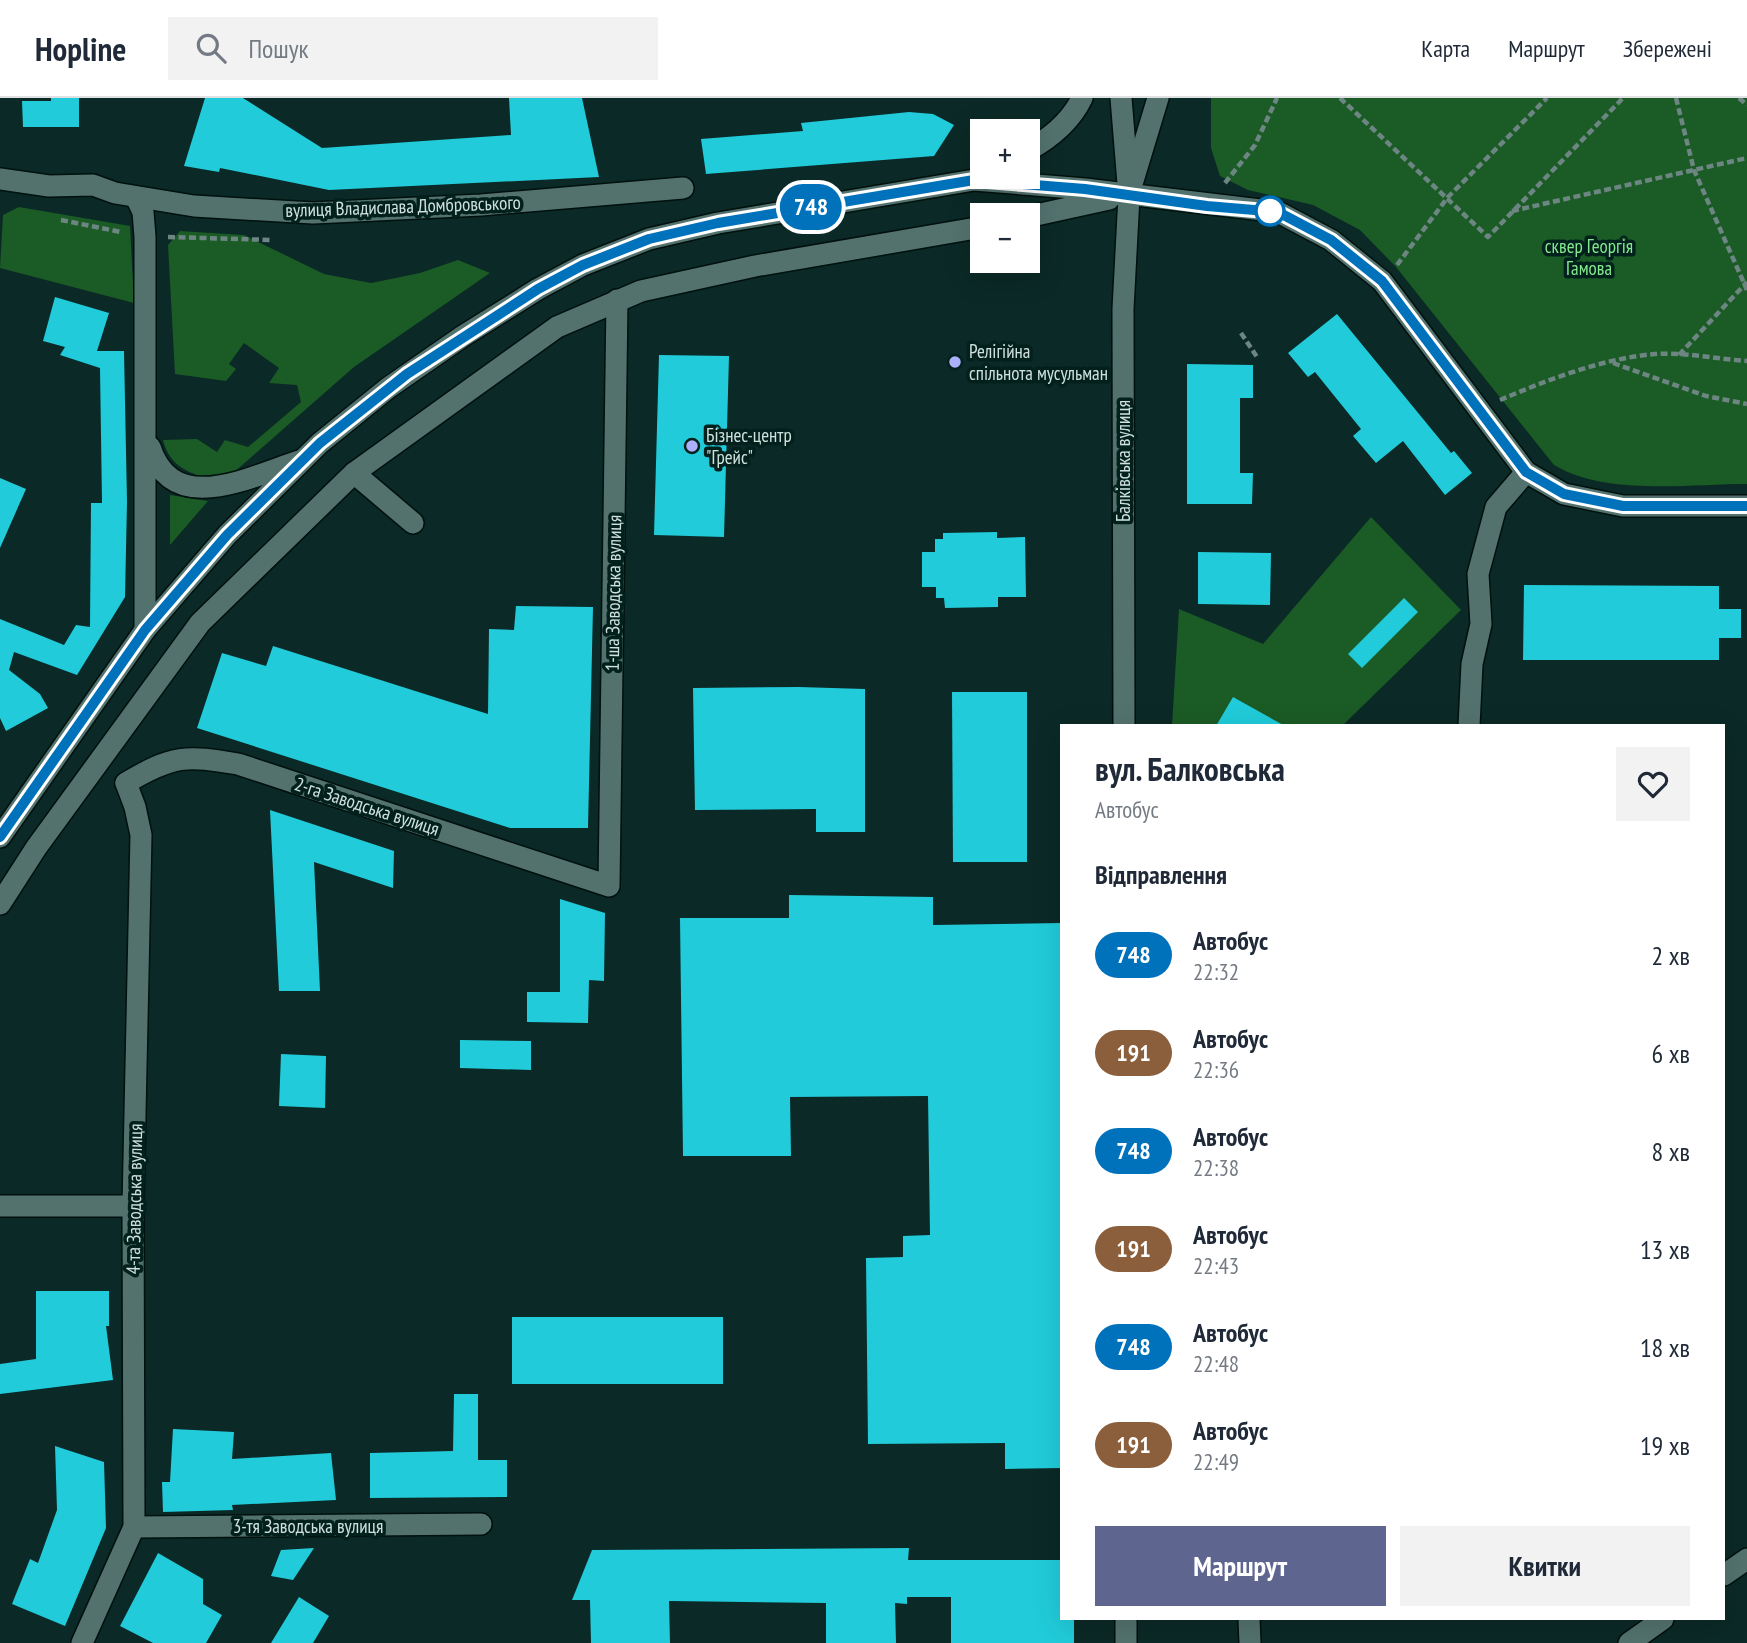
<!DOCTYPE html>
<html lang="uk">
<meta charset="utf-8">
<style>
body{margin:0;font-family:"PT Sans Narrow",sans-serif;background:#f2f2f3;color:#1f2937;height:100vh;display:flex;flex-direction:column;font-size:26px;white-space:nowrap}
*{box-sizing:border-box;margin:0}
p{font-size:23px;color:#747a83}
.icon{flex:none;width:38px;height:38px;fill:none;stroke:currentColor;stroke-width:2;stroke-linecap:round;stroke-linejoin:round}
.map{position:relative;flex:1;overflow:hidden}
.details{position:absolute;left:1060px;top:626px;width:665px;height:896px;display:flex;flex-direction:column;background:#fff;border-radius:0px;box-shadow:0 7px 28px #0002}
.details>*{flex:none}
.badge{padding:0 14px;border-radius:23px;font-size:24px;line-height:46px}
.tools{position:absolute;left:970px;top:21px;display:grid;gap:14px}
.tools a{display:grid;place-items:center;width:70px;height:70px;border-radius:0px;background:#fff;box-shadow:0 7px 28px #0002;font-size:35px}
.map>.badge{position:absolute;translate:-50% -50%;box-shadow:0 0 0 4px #fff}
h2{padding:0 35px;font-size:26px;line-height:63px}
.round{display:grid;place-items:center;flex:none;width:74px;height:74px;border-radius:0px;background:#f2f2f3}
.overview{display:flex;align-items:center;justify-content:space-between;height:119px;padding:0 35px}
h1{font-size:33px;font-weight:700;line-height:52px}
.primary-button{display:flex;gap:14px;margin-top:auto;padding:14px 35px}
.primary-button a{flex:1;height:80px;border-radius:0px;background:#5e668f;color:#fff;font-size:28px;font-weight:700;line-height:80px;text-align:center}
.primary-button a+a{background:#f2f2f3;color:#1f2937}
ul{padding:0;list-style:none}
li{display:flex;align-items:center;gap:21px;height:98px;padding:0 35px}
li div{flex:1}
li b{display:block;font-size:26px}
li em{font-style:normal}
li .badge{min-width:77px;font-weight:700;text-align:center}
header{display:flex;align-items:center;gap:42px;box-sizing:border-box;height:98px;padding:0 35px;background:#fff;border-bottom:2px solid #e0e1e3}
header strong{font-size:33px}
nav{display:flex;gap:38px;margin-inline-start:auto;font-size:24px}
.search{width:490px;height:63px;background:#f2f2f3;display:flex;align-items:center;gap:18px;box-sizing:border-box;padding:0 24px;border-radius:0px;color:#747a83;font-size:26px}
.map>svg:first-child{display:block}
.green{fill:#1b5b25}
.building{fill:#21cbd9}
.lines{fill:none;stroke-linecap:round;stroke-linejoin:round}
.minor-casing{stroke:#00110e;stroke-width:24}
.path{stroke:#6e8683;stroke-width:4.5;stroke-dasharray:7 3.5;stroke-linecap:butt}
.minor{stroke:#53726e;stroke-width:21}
.line-casing{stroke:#fff;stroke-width:16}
.line{stroke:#0072bc;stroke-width:10}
.stop-dot{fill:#fff;stroke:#0072bc;stroke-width:3.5}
.poi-dot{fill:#aab0fb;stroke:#02201c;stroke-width:2.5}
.labels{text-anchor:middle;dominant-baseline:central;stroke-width:7;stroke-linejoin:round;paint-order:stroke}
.street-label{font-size:19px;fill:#cfe0dd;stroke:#02201c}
.park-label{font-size:19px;fill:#84e98e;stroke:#02201c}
.poi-label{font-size:19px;fill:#cfe0dd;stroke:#02201c;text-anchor:start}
</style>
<header>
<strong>Hopline</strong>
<div class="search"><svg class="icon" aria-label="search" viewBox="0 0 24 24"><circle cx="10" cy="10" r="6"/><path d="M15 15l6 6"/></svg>Пошук</div>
<nav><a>Карта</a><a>Маршрут</a><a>Збережені</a></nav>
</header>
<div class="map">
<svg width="1747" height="1545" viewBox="0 0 1747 1545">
<rect width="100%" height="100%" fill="#0b2926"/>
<g class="green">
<path d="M1211,0H1747V386C1688,386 1606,398 1554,367L1396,169L1360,132L1313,107L1248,92L1220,78L1211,50Z"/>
<polygon points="19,109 130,128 134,205 0,170 3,117"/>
<path d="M180,133L244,137L324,176L371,185L420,175L458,162L490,175L354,269L232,376L215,383C190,375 170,370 163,342L197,341L217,354L225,342L248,349L301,304L297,287L269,285L279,270L244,245L229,266L236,271L226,283L175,276L168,147Z"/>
<polygon points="170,397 208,403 170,447"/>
<polygon points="1371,419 1461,512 1342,628 1172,628 1179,511 1263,546"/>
</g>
<g class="building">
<polygon points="51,0 79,0 79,29 23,29 22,3 51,3"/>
<polygon points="205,0 243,0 322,50 511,37 509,0 582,0 599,79 329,92 220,70 219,74 184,68"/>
<polygon points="909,14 933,16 954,27 934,58 706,76 701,41 803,33 801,25"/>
<polygon points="55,199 109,215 97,253 124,253 127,404 125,499 77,577 14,554 9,572 40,596 48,610 6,633 0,620 0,521 64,547 76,527 90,529 91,405 102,405 100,270 60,257 65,249 43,243"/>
<polygon points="1337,216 1451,355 1454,353 1472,375 1445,397 1403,343 1376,365 1353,338 1361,331 1315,274 1308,279 1288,255"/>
<polygon points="659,257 729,258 724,439 654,437"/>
<polygon points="1187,266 1253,267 1253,300 1240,300 1240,375 1253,375 1252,406 1187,406"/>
<polygon points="0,380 26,391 0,450"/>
<polygon points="997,434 997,440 1025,439 1026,499 998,499 998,509 945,510 944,500 936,500 936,489 922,489 922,454 935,454 935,441 943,441 943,435"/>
<polygon points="1198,454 1271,455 1270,507 1198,506"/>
<polygon points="1524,487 1719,488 1719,511 1741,511 1741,540 1719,540 1719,562 1523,562"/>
<polygon points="1404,500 1418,514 1362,570 1348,556"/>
<polygon points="516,508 593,509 588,730 510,730 197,630 222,555 266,568 273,548 488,616 489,531 514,532"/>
<polygon points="799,589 865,591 865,734 816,734 816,711 695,712 693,590"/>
<polygon points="952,594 1027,594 1027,764 953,764"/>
<polygon points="1233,599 1285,628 1216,628"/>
<polygon points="270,712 394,753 393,790 314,764 320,893 279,893"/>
<polygon points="789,797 933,799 933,827 1062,825 1062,1370 1005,1371 1005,1345 868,1346 866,1160 903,1159 903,1138 930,1137 928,998 790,999 791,1058 683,1058 680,820 789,820"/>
<polygon points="560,801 605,815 604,883 589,882 588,925 527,924 527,894 560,894"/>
<polygon points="460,942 531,943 531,972 460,970"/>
<polygon points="281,956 326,958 325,1010 279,1008"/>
<polygon points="36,1193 109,1193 109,1228 106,1228 113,1282 0,1296 0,1266 36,1261"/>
<rect x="512" y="1219" width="211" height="67"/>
<polygon points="454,1296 478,1296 478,1362 507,1362 507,1399 370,1400 370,1355 453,1353"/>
<polygon points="173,1331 234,1334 232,1361 331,1355 336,1402 232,1407 233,1412 163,1414 162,1384 170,1384"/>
<polygon points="55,1348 104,1364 106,1430 65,1528 12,1506 30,1461 38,1465 57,1412"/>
<polygon points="314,1450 293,1482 271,1478 281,1452"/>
<polygon points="909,1450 908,1462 1062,1462 1062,1521 1074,1521 1074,1545 951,1545 951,1499 907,1499 907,1506 895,1505 896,1545 826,1545 826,1505 669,1503 670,1545 591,1545 590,1502 572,1502 592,1452"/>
<polygon points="158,1455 203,1481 203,1506 222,1517 206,1545 153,1545 120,1528"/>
<polygon points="299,1499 329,1518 313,1545 271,1545"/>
</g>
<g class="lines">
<g class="minor-casing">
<g id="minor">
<polyline points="1121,0 1129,98 1123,211 1124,628"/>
<path d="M1027,53C1049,41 1071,23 1082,0"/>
<polyline points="0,81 49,88 93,87 115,95 194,108 313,115 481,107 683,90"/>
<polyline points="1132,86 1158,0"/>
<polyline points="136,99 143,114 145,139 145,532"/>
<polyline points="1027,119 1109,101"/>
<path d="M150,349C173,420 249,379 299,363"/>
<polyline points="354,375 413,425"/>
<polyline points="1469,628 1472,566 1481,526 1478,476 1496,409 1526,374"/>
<path d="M126,685C173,657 186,657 238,666L609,788L617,202"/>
<polyline points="0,739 145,532 227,437 320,345 388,290 463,238 538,191 583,167 649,141 718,125 974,82 1085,91 1278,114 1331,142 1382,183 1526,374 1564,396 1623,408 1747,408"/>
<polyline points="0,806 36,750 200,525 354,375 557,229 641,193 755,168 982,129"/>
<polyline points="0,1108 133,1108"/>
<polyline points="134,1429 481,1426"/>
<polyline points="1724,1477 1747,1461"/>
<polyline points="1126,1521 1126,1545"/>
<polyline points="1249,1521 1250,1545"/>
<polyline points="82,1545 134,1429 133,1108 141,737 135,709 126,685"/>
<polyline points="1629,1545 1663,1521"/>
</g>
</g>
<g class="path">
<polyline points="1340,0 1488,139 1623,0"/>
<polyline points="1676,0 1694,72 1747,192"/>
<polyline points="1739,0 1747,7"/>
<polyline points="1225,85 1255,47 1277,0"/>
<polyline points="1512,113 1747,60"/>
<polyline points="61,122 121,134"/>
<polyline points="168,139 272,142"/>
<polyline points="1397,167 1448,99 1547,0"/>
<polyline points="1241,235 1257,259"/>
<polyline points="1679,257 1747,184"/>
<polyline points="1613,265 1706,298 1747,306"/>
<path d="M1500,302C1547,282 1604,260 1655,256C1685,254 1717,261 1747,263"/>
</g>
<use href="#minor" class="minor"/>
</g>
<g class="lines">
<g class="line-casing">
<polyline id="line" points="0,739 145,532 227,437 320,345 407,276 538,191 583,167 649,141 718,125 974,82 1085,91 1207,108 1278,114 1331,142 1382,183 1526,374 1564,396 1623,408 1747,408"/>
</g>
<use href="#line" class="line"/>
</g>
<circle class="stop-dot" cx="1270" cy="113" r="14"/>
<g class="poi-dot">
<circle cx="955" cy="264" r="7"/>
<circle cx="692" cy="348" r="7"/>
</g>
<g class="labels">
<g class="street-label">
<text transform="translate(403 108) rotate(-2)">вулиця Владислава Домбровського</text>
<text transform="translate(1123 363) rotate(-90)">Балківська вулиця</text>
<text transform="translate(613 495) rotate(-89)">1-ша Заводська вулиця</text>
<text transform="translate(367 708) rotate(18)">2-га Заводська вулиця</text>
<text transform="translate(134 1101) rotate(-89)">4-та Заводська вулиця</text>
<text x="308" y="1428">3-тя Заводська вулиця</text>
</g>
<g class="park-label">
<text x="1589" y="148">сквер Георгія<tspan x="1589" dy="22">Гамова</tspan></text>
</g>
<g class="poi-label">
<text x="969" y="253">Релігійна<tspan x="969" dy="22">спільнота мусульман</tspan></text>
<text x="706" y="337">Бізнес-центр<tspan x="706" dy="22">"Грейс"</tspan></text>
</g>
</g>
</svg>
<div class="tools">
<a>+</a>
<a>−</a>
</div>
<b class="badge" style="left:811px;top:109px;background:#0072bc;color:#fff">748</b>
<section class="details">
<div class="overview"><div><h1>вул. Балковська</h1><p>Автобус</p></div><a class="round"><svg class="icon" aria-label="heart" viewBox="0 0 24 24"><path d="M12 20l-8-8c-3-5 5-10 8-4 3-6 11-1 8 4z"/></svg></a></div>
<h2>Відправлення</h2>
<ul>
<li><span class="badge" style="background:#0072bc;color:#fff">748</span><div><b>Автобус</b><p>22:32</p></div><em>2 хв</em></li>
<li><span class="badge" style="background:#8b5e3c;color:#fff">191</span><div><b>Автобус</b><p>22:36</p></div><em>6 хв</em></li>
<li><span class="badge" style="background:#0072bc;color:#fff">748</span><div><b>Автобус</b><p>22:38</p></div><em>8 хв</em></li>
<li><span class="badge" style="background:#8b5e3c;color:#fff">191</span><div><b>Автобус</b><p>22:43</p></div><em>13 хв</em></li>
<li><span class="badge" style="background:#0072bc;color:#fff">748</span><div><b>Автобус</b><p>22:48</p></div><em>18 хв</em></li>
<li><span class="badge" style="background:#8b5e3c;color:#fff">191</span><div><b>Автобус</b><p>22:49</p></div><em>19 хв</em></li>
</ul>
<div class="primary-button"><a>Маршрут</a><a>Квитки</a></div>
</section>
</div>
